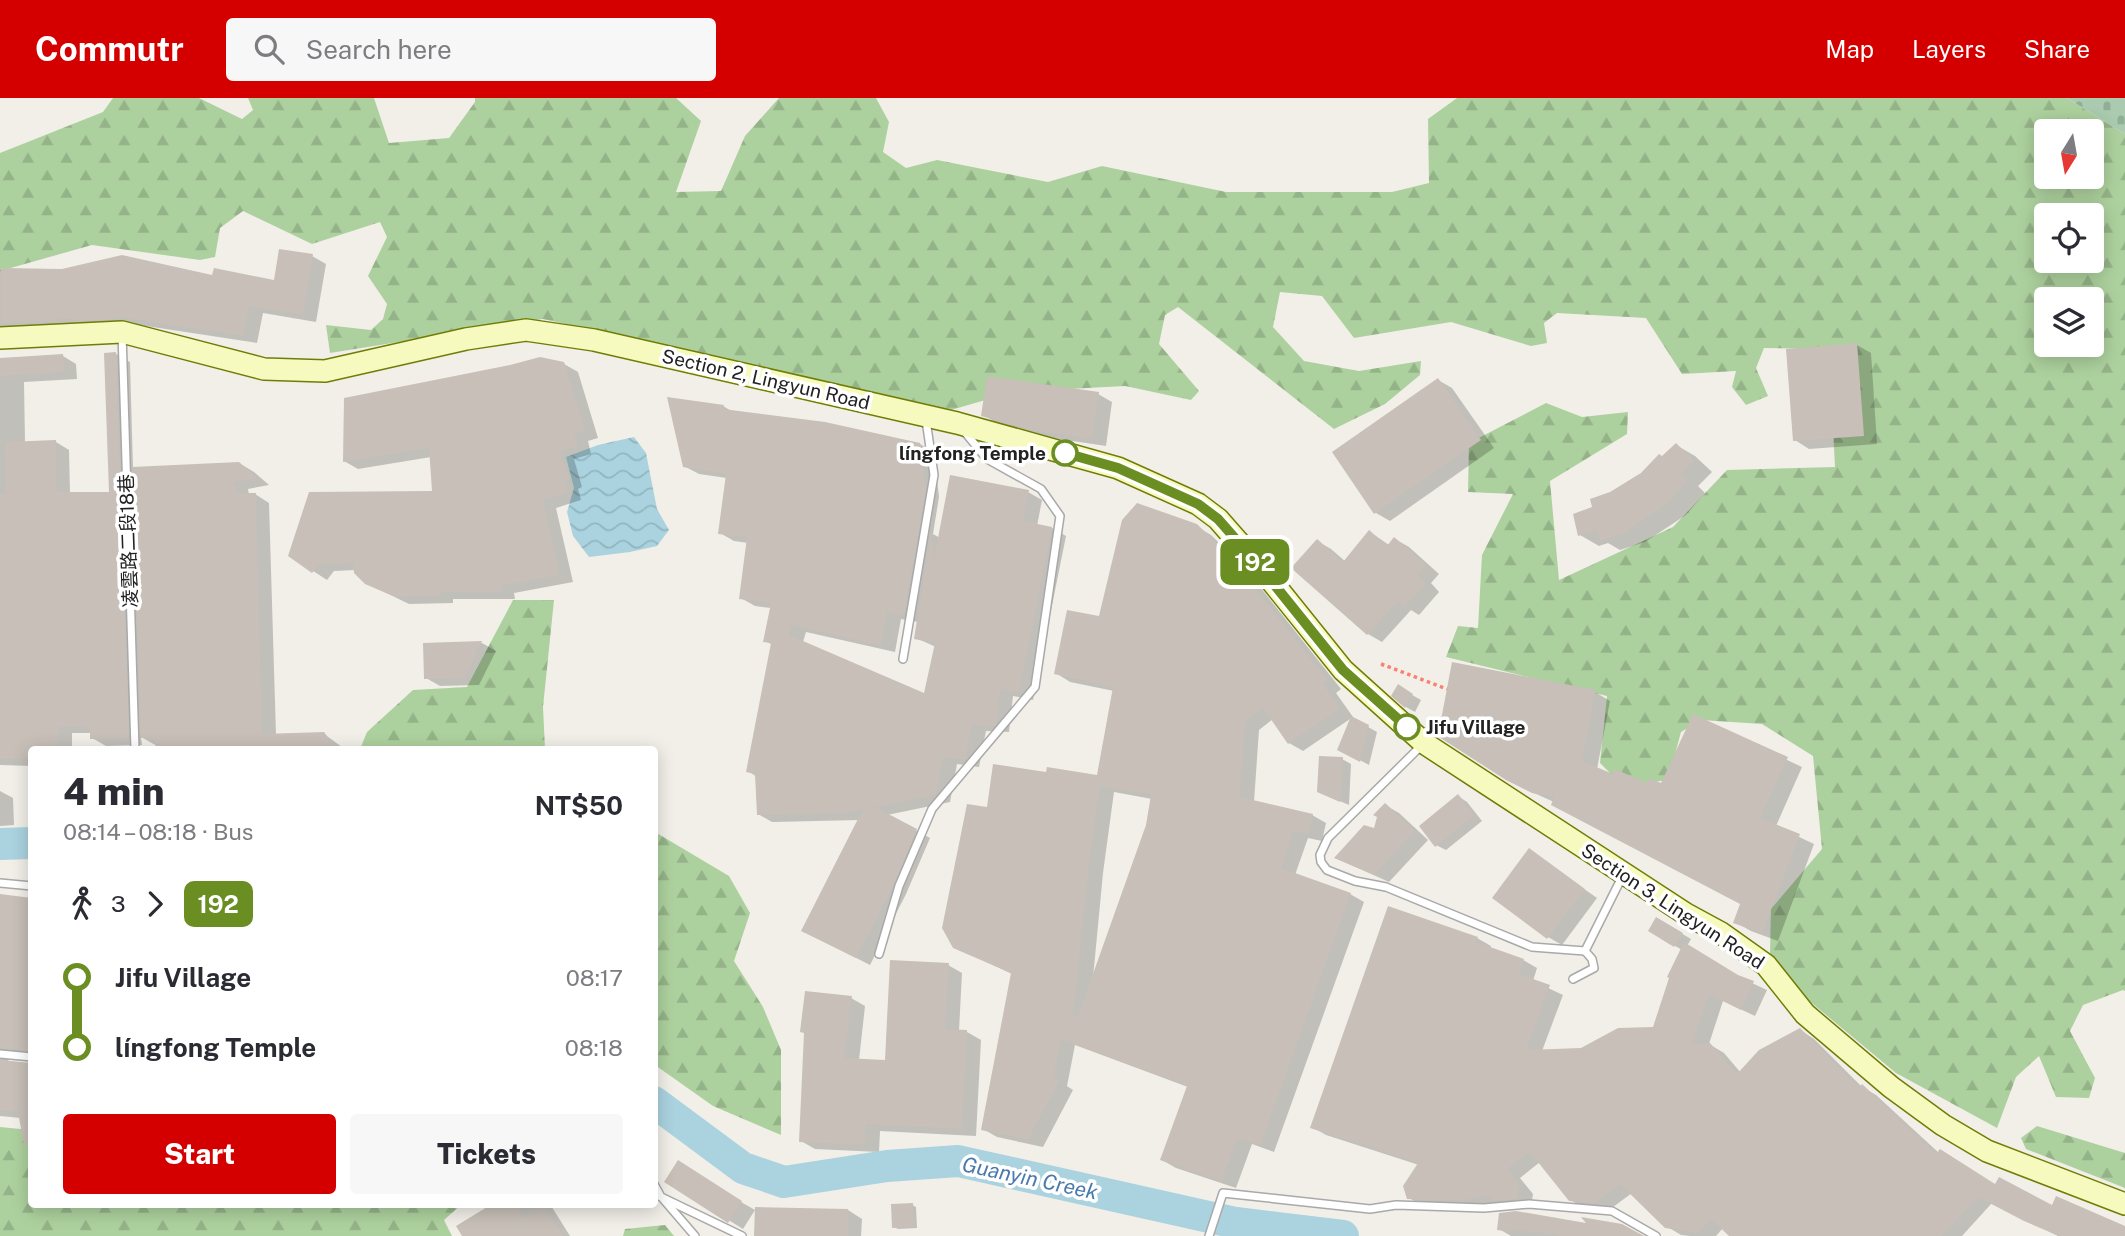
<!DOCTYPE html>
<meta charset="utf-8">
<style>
body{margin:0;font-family:"Public Sans","Noto Sans TC",sans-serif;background:#f7f7f7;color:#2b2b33;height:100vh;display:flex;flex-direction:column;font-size:26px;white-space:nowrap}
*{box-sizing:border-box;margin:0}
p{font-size:23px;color:#7c7c81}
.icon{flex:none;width:38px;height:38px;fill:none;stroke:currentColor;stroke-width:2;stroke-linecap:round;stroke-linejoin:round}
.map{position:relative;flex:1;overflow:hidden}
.sheet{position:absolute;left:28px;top:648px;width:630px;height:462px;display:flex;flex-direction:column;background:#fff;border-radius:7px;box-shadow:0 4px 18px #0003}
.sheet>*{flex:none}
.badge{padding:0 14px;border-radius:10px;font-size:24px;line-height:46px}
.needle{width:46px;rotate:191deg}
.tools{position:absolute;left:2034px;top:21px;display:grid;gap:14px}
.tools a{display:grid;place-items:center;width:70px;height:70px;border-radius:7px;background:#fff;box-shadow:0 4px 18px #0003;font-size:35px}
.map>.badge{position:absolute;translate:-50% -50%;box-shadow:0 0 0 4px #fff}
.legs{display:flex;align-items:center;gap:10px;height:77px;padding:0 35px;font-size:23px}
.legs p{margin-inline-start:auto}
.overview{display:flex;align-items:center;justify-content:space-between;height:119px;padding:0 35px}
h1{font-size:38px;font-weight:800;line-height:52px}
.primary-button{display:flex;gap:14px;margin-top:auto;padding:14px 35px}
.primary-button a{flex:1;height:80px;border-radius:7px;background:#d40000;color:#fff;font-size:28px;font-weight:800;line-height:80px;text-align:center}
.primary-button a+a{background:#f7f7f7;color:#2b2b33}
ul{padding:0 35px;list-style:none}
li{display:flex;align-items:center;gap:24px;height:70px;font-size:26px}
li i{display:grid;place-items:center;width:10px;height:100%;margin:0 9px;background:currentColor}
li i::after{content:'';width:18px;height:18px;margin:-9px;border:5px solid;border-radius:50%;background:#fff}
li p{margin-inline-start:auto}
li:first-child i{background:linear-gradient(#0000 50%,currentColor 0)}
li:last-child i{background:linear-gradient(currentColor 50%,#0000 0)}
header{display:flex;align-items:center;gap:42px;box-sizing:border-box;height:98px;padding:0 35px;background:#d40000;color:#fff}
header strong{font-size:33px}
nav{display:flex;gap:38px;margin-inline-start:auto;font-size:24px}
.search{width:490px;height:63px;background:#f7f7f7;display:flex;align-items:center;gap:18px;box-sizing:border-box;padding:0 24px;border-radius:7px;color:#7c7c81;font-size:26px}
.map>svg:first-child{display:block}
.forest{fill:url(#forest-firs);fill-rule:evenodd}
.cemetery{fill:url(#cemetery-stones)}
.water{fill:url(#water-waves)}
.shadow{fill:#0003;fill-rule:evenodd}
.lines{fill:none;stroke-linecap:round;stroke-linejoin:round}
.river{stroke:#aad3df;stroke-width:32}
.building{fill:#c7bfb8;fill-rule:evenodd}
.lane-casing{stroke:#a9a9a9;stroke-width:10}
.secondary-casing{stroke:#707d05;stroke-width:24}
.path{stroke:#fa8072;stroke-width:3.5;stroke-dasharray:3.5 3.5;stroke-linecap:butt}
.lane{stroke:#fff;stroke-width:7}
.secondary{stroke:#f7fabf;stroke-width:21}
.line-1-casing{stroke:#fff;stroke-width:16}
.line-1{stroke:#6b8e23;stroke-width:10}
.stop-1-dot{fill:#fff;stroke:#6b8e23;stroke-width:3.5}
.labels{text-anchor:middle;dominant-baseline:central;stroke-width:7;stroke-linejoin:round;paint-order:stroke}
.street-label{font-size:19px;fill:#222;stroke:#fff}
.stop-label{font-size:19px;font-weight:bold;fill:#222;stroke:#fff;text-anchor:end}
.water-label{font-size:21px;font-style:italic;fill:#4a7aab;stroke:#fff}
</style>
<header>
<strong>Commutr</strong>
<div class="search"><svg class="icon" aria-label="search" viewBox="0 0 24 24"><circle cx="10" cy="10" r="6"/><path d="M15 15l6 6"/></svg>Search here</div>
<nav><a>Map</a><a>Layers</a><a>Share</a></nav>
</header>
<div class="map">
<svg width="2125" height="1138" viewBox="0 0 2125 1138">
<defs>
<pattern id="forest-firs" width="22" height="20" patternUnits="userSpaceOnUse" patternTransform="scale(1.75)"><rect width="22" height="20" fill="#add19e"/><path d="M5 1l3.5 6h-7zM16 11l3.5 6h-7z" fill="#95b388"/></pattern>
<pattern id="cemetery-stones" width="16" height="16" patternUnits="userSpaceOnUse" patternTransform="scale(1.75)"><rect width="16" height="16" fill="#aacbaf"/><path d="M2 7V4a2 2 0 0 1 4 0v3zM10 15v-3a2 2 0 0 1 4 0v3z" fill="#92ae96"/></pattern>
<pattern id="water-waves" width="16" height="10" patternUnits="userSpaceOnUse" patternTransform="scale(1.75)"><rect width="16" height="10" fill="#aad3df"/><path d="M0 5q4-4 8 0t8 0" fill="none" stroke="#92b5bf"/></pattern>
</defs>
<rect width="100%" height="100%" fill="#f2efe9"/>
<g class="forest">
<path d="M113,0H199L242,21L253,12L248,0H374L389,45L449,40L475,4V0H676L701,23L676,94L721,93L745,38L779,0H876L889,24L883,54L906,70L937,62L1048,84L1102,68L1226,94H1392L1429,85L1428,21L1457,0H2067L2125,36V893L2123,892L2083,907L2070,933L2095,980L2089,1000L2056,999L2039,958L2016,979L1997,1030L1896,975L1790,887L1770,856L1771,811L1822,751L1813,658L1762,626L1701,622L1681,634L1668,682L1623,688L1600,665L1607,598L1446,559L1458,528L1478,530L1482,457L1513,396L1468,394L1469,345L1546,305L1582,319L1628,314L1627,336L1550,383L1559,482L1673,429L1727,372L1835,369L1829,251L1764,250L1756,270L1768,298L1746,307L1732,289L1736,273L1682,276L1646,220L1557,215L1544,225L1547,245L1531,248L1451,224L1354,240L1322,198L1280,194L1273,229L1304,263L1359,273L1421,263L1420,277L1385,306L1334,331L1178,209L1165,217L1159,246L1199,293L1191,302L1125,288L1013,294L951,312L543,221L330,255L326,227L371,232L383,221L387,206L368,178L387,139L380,124L312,146L243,113L220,130L215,159L200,162L92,147L0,173V55L103,14ZM2046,33H2091V79H2046ZM2046,117H2091V163H2046ZM2046,201H2091V247H2046Z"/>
<polygon points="513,502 554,502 543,609 545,651 360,651 367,634 413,592 467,589"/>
<polygon points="655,734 729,778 750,815 734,863 763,909 781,952 781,1037 713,1008 655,967"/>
<polygon points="2037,1028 2125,1055 2125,1090 2026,1051 2021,1040"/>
<polygon points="0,1029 31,1032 32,1106 462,1106 444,1122 452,1138 0,1138"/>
<polygon points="665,1127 674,1138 623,1138 625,1131"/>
</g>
<polygon class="cemetery" points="2067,0 2125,0 2125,36"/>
<polygon class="water" points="634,339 646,355 657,411 669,432 657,448 630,454 589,459 573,438 567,414 574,390 566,359 598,347"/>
<g class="shadow">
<polygon points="312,158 326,166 316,224 263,215 257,245 133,226 132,228 17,232 11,229 0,228 0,172 62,172 275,184"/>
<polygon points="1857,247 1871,255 1877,346 1809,351 1795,342"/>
<polygon points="116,256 130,264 133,370 239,365 254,374 269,387 248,391 249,397 255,396 269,405 276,637 324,636 342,649 350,648 355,651 157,651 157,648 141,639 142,647 106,648 92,640 92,635 72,635 72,651 32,651 32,668 0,667 0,261 63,258 76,266 77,281 24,284 25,345 56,344 69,352 70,396 111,395"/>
<polygon points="564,266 578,274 598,340 588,343 591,356 574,361 582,389 578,391 581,402 556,410 573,484 514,495 515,501 453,501 453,505 409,506 366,485 356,472 334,473 327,482 290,458 434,395 431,359 358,371 344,363"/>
<polygon points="1438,282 1452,290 1494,350 1390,423 1376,415"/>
<polygon points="1098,296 1112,304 1106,348 1046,339 997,325 983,317"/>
<path d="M723,308L733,314L920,346L934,355L939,399L933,436L940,440L1028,394L1042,402L1037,428L1052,430L1066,438L1033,602L1013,598L1009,634L986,633L979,669L957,666L950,704L887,717L930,740L906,796L870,867L817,840L860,722L772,724L758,716L757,679L748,673L773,547L765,543L771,510L755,508L741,500L748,445L734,443L720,435L727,380L699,376L684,368ZM901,521L918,524L916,540L936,549L926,598L803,544L806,534L895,554Z"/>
<polygon points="1676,347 1695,358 1712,374 1698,388 1705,395 1686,417 1645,444 1620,452 1608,445 1599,448 1580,437 1595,410 1611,396 1642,376"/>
<path d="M1196,428L1211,437L1245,470L1341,591L1336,595L1353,619L1303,653L1289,645L1273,621L1259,632L1254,704L1312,717L1326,725L1322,743L1308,740L1295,777L1350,796L1364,804L1274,1054L1252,1046L1236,1090L1176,1070L1162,1062L1188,989L1075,947L1067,988L1073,992L1043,1049L997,1039L983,1031L1012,876L955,849L988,711L1048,676L1098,679L1114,593L1070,584L1056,575L1100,520ZM1114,694L1152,701L1148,727L1093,880L1103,775Z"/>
<polygon points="1370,434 1389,447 1395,441 1409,449 1439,476 1431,485 1439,494 1419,517 1411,512 1382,544 1368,536 1317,443 1331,451 1346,464"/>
<polygon points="482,545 496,553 479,587 440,588 426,580 424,547"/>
<polygon points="1398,589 1421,602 1415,614 1406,609"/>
<polygon points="1595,594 1610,603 1597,671 1648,687 1662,687 1693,618 1802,669 1776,728 1814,746 1778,843 1751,833 1735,824 1742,806 1554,704 1523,690 1451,626 1443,621"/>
<polygon points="1352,620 1377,634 1369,667 1339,651"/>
<polygon points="1342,661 1351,666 1349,707 1328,698"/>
<polygon points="0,693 13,700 14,727 0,728"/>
<polygon points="1458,698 1467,704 1482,723 1446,752 1436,747"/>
<polygon points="1385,707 1399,715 1428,742 1389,784 1336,760 1375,732"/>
<polygon points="1530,753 1597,800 1562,847 1548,839"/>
<polygon points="0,798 32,802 32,959 9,959 8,965 21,1020 0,1018"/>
<polygon points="1657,821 1691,841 1687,848 1739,879 1767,892 1755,918 1723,903 1709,946 1724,955 1741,975 1800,932 1814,941 1862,989 1876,997 1939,1055 1996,1088 2053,1110 2125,1129 2125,1138 2058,1138 1992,1105 1962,1138 1731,1138 1723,1130 1716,1138 1690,1138 1681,1137 1666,1128 1632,1095 1609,1112 1585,1110 1570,1102 1540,1064 1520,1080 1533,1096 1531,1108 1509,1110 1500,1105 1476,1110 1423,1108 1409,1100 1419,1067 1326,1037 1312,1029 1477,840 1491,848 1490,851 1523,862 1537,870 1533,883 1563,897 1542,953 1582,952 1654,930 1682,852 1650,833"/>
<polygon points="948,867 962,875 959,933 967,934 981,942 976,1038 880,1033 879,1054 815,1051 801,1043 851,900 865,908 859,962 886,964"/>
<polygon points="666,1083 734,1100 755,1112 743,1131"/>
<polygon points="495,1106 516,1108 516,1106 550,1106 570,1138 464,1138"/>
<polygon points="912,1107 916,1109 917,1130 898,1131 894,1129"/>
<polygon points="848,1112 862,1121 861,1138 757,1138"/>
<polygon points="1590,1128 1637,1138 1511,1138 1499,1131"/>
</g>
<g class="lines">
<g class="river">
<polyline points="0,746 32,745"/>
<polyline points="654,1004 743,1070 784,1084 887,1068 958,1063 1236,1125 1343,1138"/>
</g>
</g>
<g class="building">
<polygon points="279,151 313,156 303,217 249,208 243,238 119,219 118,221 82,223 57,219 57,224 1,225 1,170 62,171 122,157 212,177 214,170 274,182"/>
<polygon points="1857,245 1864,338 1793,343 1786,251"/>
<polygon points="116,254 129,640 90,641 90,628 59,629 59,651 32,651 32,661 0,661 0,395 6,395 5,344 56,342 57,394 109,394 104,255"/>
<polygon points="63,256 64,274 0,278 0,260"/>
<polygon points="540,259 564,264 585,332 574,336 578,348 560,353 569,382 565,383 568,394 543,402 560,477 501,488 501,494 439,494 439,498 393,498 365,486 354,475 353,465 320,466 312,475 288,458 309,394 432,393 429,350 343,364 344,300 510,267"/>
<polygon points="987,278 1099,294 1092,341 1031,332 981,318"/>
<polygon points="1438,280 1481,342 1374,416 1332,354"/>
<polygon points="667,299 724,307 723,311 825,324 920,345 926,390 904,517 887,514 881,548 792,527 789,537 924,595 935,545 914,541 931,433 934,461 950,377 1029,392 1023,423 1052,429 1019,595 1000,591 996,626 993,629 972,626 965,662 943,659 936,697 875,709 917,731 893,788 856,860 801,833 863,711 848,715 757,717 755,676 746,674 771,545 763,544 771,505 739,501 747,439 718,436 726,376 683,369"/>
<polygon points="1676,345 1694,363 1680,376 1687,383 1667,406 1625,434 1600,443 1596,432 1578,438 1573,416 1592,409 1590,401 1610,394 1641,375 1659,356 1662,358"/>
<polygon points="239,364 257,380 235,384 236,395 256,395 262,636 324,634 336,651 156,651 155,640 141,640 132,369"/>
<path d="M1137,405L1197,426L1231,460L1328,582L1323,586L1340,611L1288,646L1263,610L1245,624L1240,699L1313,716L1308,736L1293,733L1281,770L1351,795L1260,1048L1237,1040L1222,1084L1160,1062L1187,988L1061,941L1053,981L1060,982L1028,1042L981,1032L1011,875L953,850L942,830L967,706L987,709L993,666L1046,674L1047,669L1097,677L1113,589L1054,576L1067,512L1099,518L1122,422ZM1100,688L1151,697L1146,727L1078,918L1073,917L1089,767Z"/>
<polygon points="1369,432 1387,448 1394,439 1426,467 1418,476 1426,485 1404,510 1398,503 1367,537 1291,470 1317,441 1343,464"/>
<polygon points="482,543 465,580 424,581 423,545"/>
<polygon points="1452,564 1596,592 1582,663 1613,676 1615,671 1647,685 1649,680 1661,685 1693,616 1788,659 1760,720 1800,736 1762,835 1733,825 1740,806 1551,707 1554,699 1532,695 1506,682 1439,639 1451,624 1441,622"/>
<polygon points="1398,586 1413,596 1405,610 1391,598"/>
<polygon points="1351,618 1369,627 1360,664 1337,652"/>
<polygon points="1319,658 1343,659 1340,704 1317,694"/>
<polygon points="1458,696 1474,717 1435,749 1419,728"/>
<polygon points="1385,705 1415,733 1374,777 1334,760 1364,727 1374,730 1377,719 1373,717"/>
<polygon points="1529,750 1585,791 1547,841 1492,800"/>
<polygon points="0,796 32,800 32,953 0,950"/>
<polygon points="1388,808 1478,839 1476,844 1524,861 1519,876 1550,887 1526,952 1581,950 1618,930 1653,929 1669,880 1667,879 1684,844 1738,877 1754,883 1741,912 1709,896 1692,947 1710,945 1737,976 1759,952 1800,930 1859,990 1862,986 1936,1056 1940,1051 1995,1086 1999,1079 2052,1107 2056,1098 2125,1128 2125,1138 2059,1138 2024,1123 1978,1099 1942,1138 1729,1138 1711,1121 1698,1135 1665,1130 1620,1086 1595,1105 1569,1103 1530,1054 1507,1071 1520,1087 1517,1101 1493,1103 1489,1097 1461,1103 1407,1101 1403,1088 1418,1065 1310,1030"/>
<polygon points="1656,819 1683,835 1674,849 1648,833"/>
<polygon points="890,862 949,865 945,931 967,932 962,1031 866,1026 865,1047 799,1044 804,935 800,934 805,893 852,898 844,960 885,962"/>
<polygon points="0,962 32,965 32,1046 24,1047 18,1014 0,1012"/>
<polygon points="678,1062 742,1103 728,1125 664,1084"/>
<polygon points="913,1105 914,1129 892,1130 891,1106"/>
<polygon points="492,1106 515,1106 524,1120 544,1109 563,1138 462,1138 456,1128"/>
<polygon points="755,1109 848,1111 848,1138 754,1138"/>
<polygon points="1516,1113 1586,1125 1581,1119 1622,1126 1644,1138 1561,1138 1514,1131 1513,1134 1497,1132 1499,1115"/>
</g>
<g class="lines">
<g class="lane-casing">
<g id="lane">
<polyline points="122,235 135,651"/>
<polyline points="903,561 934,377 926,322"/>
<polyline points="1421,648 1328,740 1320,757 1321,764 1327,772 1355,783 1386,789 1532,849 1585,853"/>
<polyline points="0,785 32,788"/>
<polyline points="879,856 899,788 932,711 1035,589 1060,418 1041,391 987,361 964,333"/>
<polyline points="1573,881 1594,870 1592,861 1585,853 1622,779"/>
<polyline points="0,956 32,959"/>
<polyline points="654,1086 661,1099 742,1138"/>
<polyline points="664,1102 695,1138"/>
<polyline points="1209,1138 1223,1095 1370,1111 1396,1107 1484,1110 1529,1106 1612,1113 1656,1138"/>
</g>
</g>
<g class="secondary-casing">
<polyline id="secondary" points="0,240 122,234 264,271 325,273 466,241 526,232 594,242 957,325 1118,370 1198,406 1218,421 1261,470 1343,572 1424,645 1686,816 1721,835 1766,867 1805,916 1891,989 1943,1027 1987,1053 2125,1106"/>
</g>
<polyline class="path" points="1381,566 1447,591"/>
<use href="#lane" class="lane"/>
<use href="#secondary" class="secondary"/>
</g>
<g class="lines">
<g class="line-1-casing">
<polyline id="line-1" points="1065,355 1118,370 1198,406 1218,421 1261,470 1343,572 1407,629"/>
</g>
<use href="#line-1" class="line-1"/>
</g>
<g class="stop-1-dot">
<circle cx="1065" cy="355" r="12"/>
<circle cx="1407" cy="629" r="12"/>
</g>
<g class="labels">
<g class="street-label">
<text transform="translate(766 281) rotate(13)">Section 2, Lingyun Road</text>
<text transform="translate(128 443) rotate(-92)">凌雲路二段18巷</text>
<text transform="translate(1673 808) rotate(33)">Section 3, Lingyun Road</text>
</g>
<g class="stop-label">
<text x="1046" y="355">língfong Temple</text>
<text x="1426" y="629" text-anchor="start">Jifu Village</text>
</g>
<g class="water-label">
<text transform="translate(1030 1080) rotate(12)">Guanyin Creek</text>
</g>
</g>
</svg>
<div class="tools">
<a><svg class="needle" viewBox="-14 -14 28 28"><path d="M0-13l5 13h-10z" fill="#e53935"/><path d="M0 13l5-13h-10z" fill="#7c7c81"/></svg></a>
<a><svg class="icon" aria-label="locate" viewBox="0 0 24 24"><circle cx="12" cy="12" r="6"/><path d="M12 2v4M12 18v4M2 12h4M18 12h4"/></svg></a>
<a><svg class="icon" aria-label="layers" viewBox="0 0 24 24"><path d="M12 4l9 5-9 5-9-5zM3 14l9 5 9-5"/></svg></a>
</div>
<b class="badge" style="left:1255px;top:464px;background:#6b8e23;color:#fff">192</b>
<section class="sheet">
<div class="overview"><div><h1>4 min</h1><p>08:14 – 08:18 · Bus</p></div><b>NT$50</b></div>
<div class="legs"><svg class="icon" aria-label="walk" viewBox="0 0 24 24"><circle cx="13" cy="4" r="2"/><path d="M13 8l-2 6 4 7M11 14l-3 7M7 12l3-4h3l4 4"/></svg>3<svg class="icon" aria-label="forward" viewBox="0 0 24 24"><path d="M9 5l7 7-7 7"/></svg><b class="badge" style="background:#6b8e23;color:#fff">192</b></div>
<ul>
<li><i style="color:#6b8e23"></i><b>Jifu Village</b><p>08:17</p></li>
<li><i style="color:#6b8e23"></i><b>língfong Temple</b><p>08:18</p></li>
</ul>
<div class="primary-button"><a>Start</a><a>Tickets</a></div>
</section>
</div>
